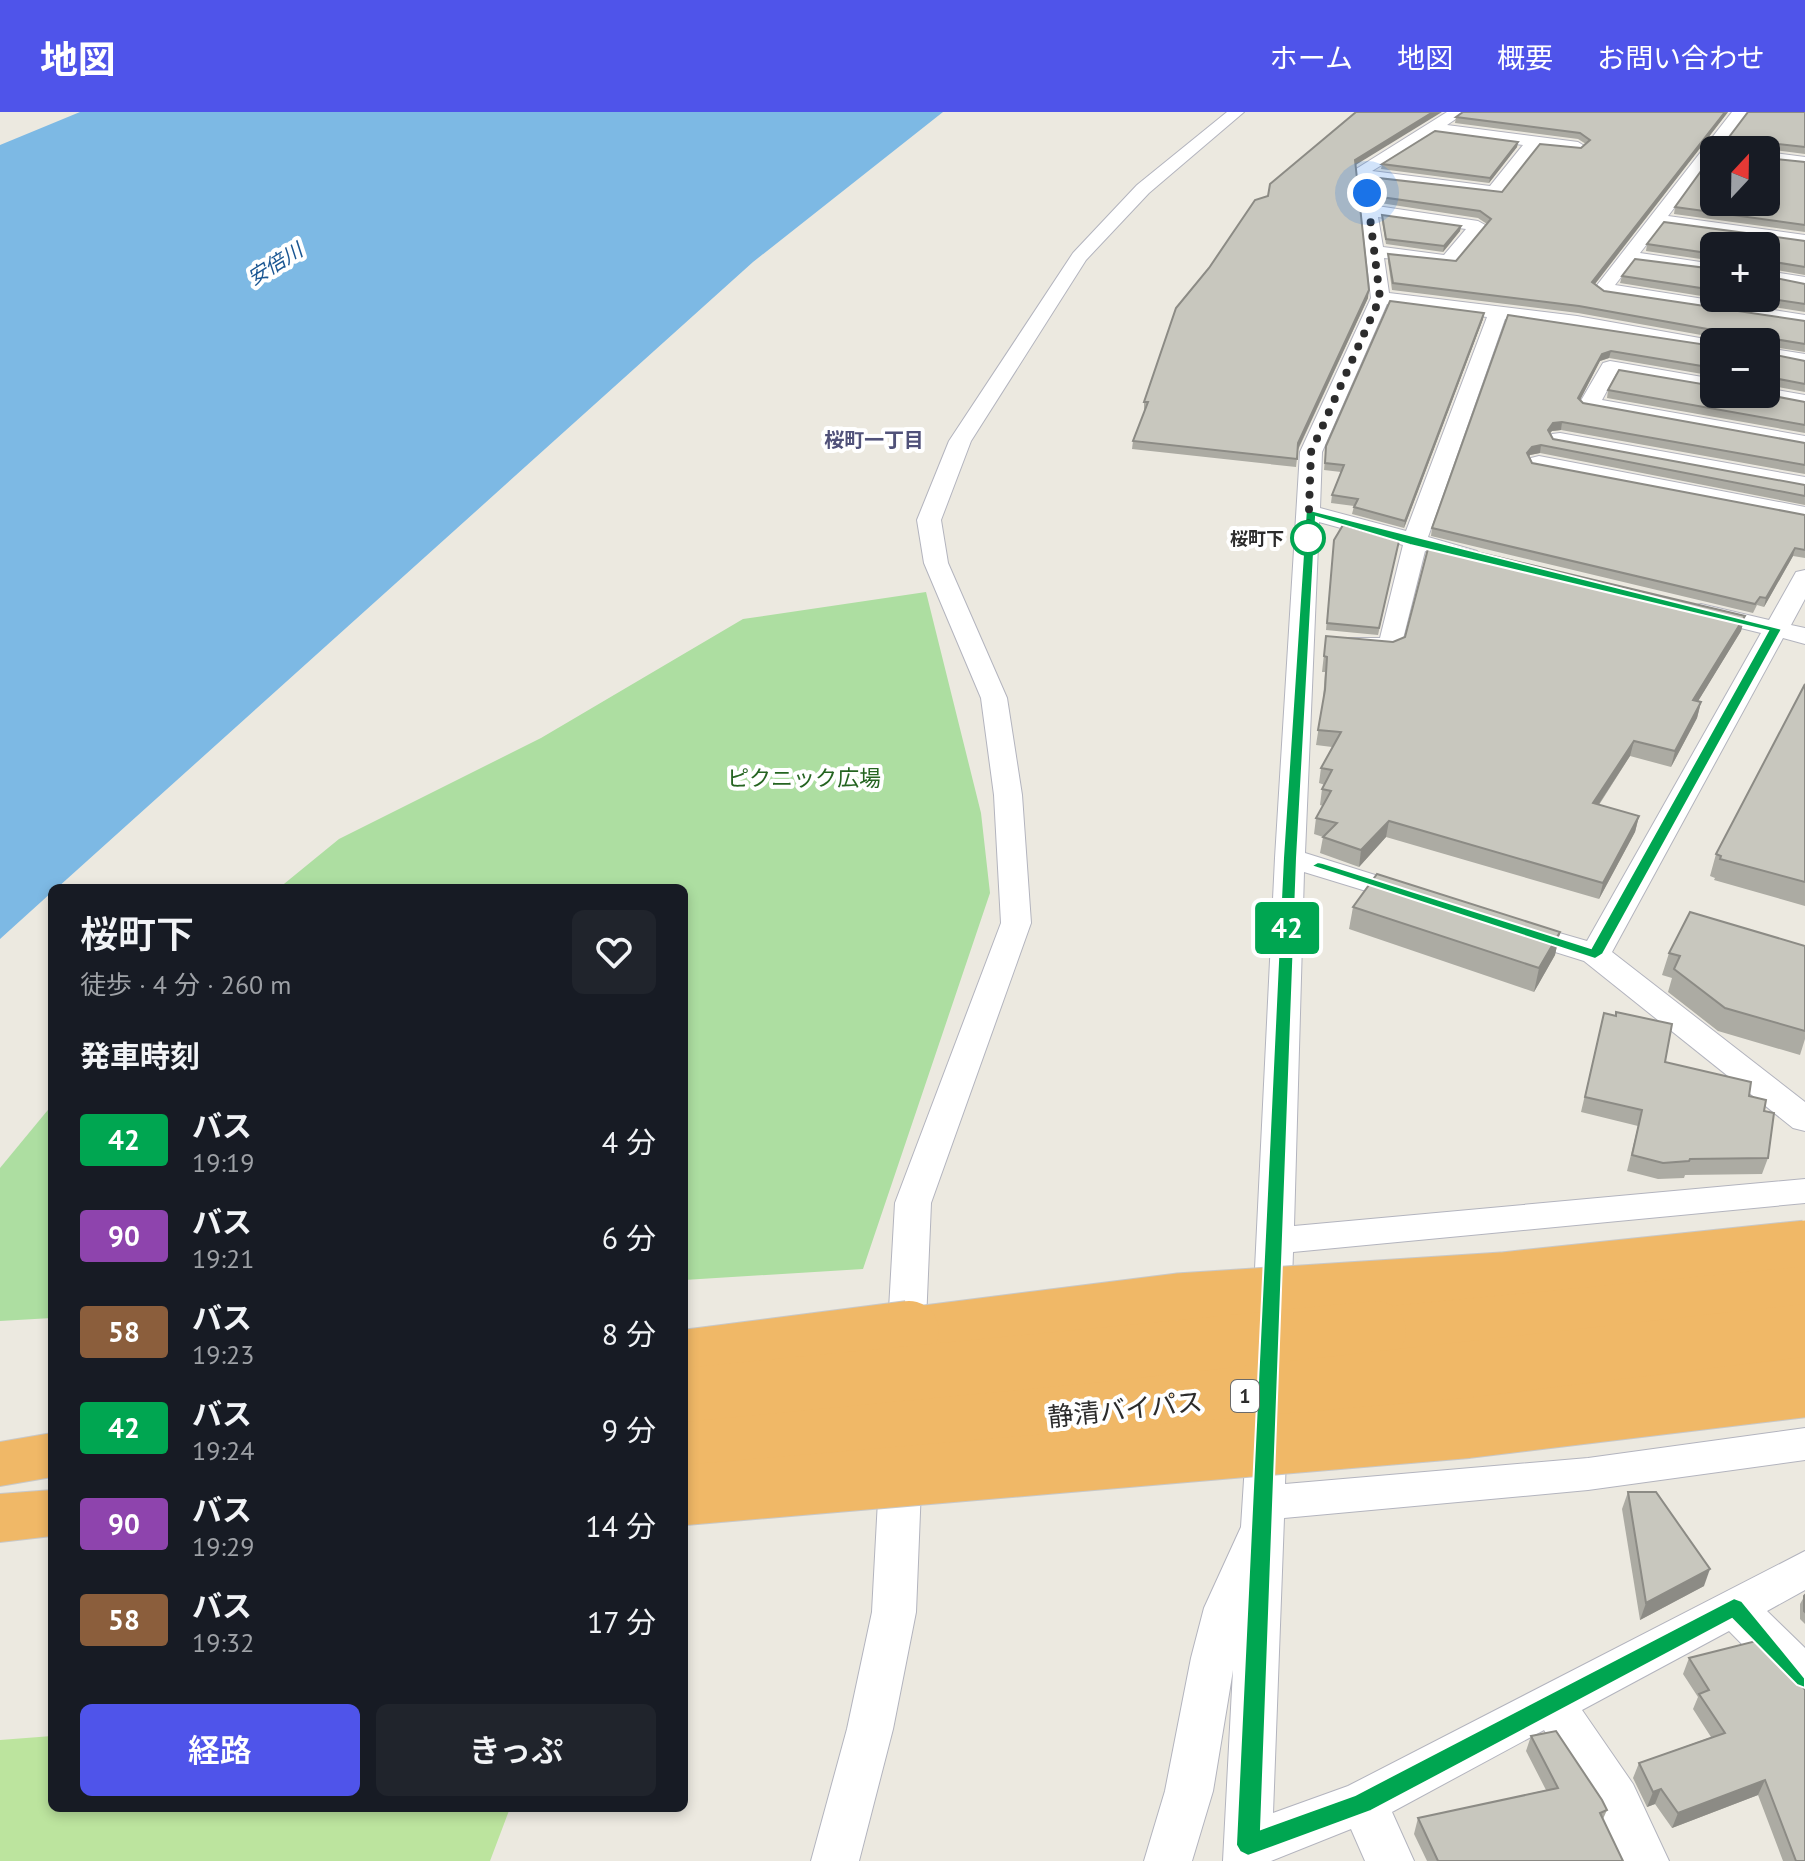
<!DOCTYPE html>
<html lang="ja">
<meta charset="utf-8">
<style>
body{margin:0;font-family:"PT Sans","Noto Sans JP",sans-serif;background:#20242c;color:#f1f3f6;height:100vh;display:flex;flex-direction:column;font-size:30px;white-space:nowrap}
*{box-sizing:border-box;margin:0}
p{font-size:26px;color:#9ea1a6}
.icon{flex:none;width:44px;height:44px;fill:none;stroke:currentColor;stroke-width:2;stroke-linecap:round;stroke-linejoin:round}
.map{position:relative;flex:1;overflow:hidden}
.side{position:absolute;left:48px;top:772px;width:640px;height:928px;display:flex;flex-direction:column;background:#171b24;border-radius:12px;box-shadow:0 4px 12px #0003}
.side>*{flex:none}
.badge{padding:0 16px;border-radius:6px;font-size:28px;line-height:52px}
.needle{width:52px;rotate:22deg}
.fabs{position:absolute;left:1700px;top:24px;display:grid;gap:16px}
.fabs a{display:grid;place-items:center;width:80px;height:80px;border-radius:12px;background:#171b24;box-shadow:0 4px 12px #0003;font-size:40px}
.you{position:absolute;width:40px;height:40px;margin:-20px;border:6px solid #fff;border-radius:50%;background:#1a73e8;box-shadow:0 0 0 12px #1a73e833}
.map>.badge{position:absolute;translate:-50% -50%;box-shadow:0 0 0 4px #fff}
h2{padding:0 32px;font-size:30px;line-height:72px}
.round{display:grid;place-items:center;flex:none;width:84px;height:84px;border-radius:12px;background:#20242c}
.headline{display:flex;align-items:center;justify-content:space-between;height:136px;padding:0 32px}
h1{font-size:38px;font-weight:600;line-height:60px}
.cta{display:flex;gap:16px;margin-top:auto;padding:16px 32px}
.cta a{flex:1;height:92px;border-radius:12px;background:#4f54ea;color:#fff;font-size:32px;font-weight:600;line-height:92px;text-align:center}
.cta a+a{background:#20242c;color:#f1f3f6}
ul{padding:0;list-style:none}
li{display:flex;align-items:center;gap:24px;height:96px;padding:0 32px}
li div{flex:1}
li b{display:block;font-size:30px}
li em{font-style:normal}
li .badge{min-width:88px;font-weight:700;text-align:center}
header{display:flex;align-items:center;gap:48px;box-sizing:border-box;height:112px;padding:0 40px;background:#4f54ea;color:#fff}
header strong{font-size:38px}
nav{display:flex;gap:44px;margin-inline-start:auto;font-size:28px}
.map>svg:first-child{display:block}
.green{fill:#addea1}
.pitch{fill:#bce49e}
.water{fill:#7db9e4}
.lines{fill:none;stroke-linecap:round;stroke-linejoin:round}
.street-casing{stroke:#b3b4be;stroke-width:2}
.highway-casing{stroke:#c8c8c8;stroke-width:2}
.street{fill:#fff;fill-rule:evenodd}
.highway{fill:#f0b867;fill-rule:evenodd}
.highway-bridge-far1-casing{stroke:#c8c8c8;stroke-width:49;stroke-linecap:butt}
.highway-bridge-casing{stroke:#c8c8c8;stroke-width:62;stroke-linecap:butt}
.highway-bridge-far1{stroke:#f0b867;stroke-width:47}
.highway-bridge{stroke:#f0b867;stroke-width:60}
.wall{fill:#acaba3}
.shaded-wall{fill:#8c8b85}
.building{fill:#c8c7be;stroke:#8c8b85;stroke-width:2}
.line{fill:#00a651;stroke:#fff;stroke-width:2}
.walk{stroke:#2c2c2c;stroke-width:8;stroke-dasharray:0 14.4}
.stop-dot{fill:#fff;stroke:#00a651;stroke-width:4}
.labels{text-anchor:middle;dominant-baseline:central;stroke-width:8;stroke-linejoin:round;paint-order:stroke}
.far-stop-label{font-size:18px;font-weight:bold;fill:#2c2c2c;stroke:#fff;text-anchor:end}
.far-water-label{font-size:20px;font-style:italic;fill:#1a5692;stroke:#fff}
.far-neighbourhood-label{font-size:20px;font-weight:bold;fill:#505179;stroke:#fff}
.shield{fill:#fff;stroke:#6b6b6b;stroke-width:2}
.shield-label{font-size:20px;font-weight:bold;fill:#2c2c2c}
.park-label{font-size:22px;fill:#256421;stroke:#fff}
.near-street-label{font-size:26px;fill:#2c2c2c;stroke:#fff}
</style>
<header>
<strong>地図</strong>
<nav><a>ホーム</a><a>地図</a><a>概要</a><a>お問い合わせ</a></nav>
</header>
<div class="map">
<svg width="1805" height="1749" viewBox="0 0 1805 1749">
<rect width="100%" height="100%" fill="#ece9e0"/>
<g class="green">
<polygon points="926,480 981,701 990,781 863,1157 684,1168 684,776 279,776 339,727 541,626 743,507"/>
<polygon points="52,993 52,1206 0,1209 0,1056"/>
</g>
<polygon class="pitch" points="52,1624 52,1696 510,1696 490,1749 0,1749 0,1628"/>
<polygon class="water" points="80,0 943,0 753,150 57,776 52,776 52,780 0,827 0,33"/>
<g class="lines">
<g class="street-casing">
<g id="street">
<polygon points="1227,0 1244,0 1149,81 1086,148 971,329 941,408 948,451 1007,586 1022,683 1031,811 931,1091 925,1233 920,1243 906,1248 892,1243 887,1233 895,1091 1001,811 994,683 981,586 924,451 917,408 949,329 1073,141 1137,73"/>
<path d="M1447,0H1466L1447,13L1578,30L1586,35L1578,40L1538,35L1500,84L1494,85L1374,69L1377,94L1478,109L1487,114L1455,153L1384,146L1389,181L1577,204L1722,230H1714V239L1505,207L1428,425L1477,439L1481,444L1477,449L1469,451L1425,439L1400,539L1391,542L1345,536L1341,531L1345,526H1380L1403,433L1319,410L1305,741L1423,778L1427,784L1423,790L1412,793L1304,760L1294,1114L1805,1067V1091L1293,1140L1291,1198L1286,1208L1272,1212L1258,1208L1253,1198L1275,746L1300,340L1371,186L1356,57ZM1434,21L1523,33L1490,74L1372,59ZM1378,105L1466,117L1444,143L1383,135ZM1387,192L1487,205L1406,419L1320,396L1322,340Z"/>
<polygon points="1732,0 1748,0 1719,38 1714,38 1714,44 1668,104 1805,123 1805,133 1661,114 1640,141 1714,152 1714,162 1632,151 1615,173 1805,203 1805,215 1603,183 1594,177"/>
<polygon points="1766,40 1805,45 1805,55 1766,50"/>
<polygon points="1766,159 1805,165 1805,177 1766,171"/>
<polygon points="1766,236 1805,242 1805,254 1766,248"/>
<polygon points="1610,249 1714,267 1714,279 1616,262 1602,288 1805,324 1805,336 1582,296 1579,292 1603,251"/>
<polygon points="1766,276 1805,283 1805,295 1757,286 1754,282 1766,282"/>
<polygon points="1560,321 1805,365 1805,379 1552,332 1549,327 1552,322"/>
<polygon points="1539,344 1805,395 1805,409 1531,356 1528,351 1531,346"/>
<polygon points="1805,458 1805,487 1791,513 1805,516 1805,532 1783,526 1612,840 1805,990 1805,1019 1793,1016 1584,849 1507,825 1503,818 1507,811 1518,809 1587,829 1761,521 1692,504 1689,499 1692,494 1701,492 1769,508 1796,460"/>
<polygon points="1267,1305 1281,1310 1287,1321 1285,1372 1588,1346 1805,1316 1805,1348 1588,1378 1284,1406 1273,1701 1348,1674 1805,1439 1805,1478 1767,1499 1805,1536 1805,1586 1789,1580 1729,1519 1582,1598 1633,1672 1669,1749 1620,1749 1599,1702 1544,1618 1392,1700 1414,1749 1365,1749 1351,1717 1271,1749 1223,1749 1233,1558 1213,1679 1192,1749 1144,1749 1165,1679 1191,1546 1204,1496 1241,1415 1247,1321 1253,1310"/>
<polygon points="901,1335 916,1339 922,1351 916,1500 893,1617 859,1749 811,1749 847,1617 872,1500 880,1351 886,1339"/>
</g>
</g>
<g class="highway-casing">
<g id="highway">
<polygon points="52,1321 52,1365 0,1374 0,1330"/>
<polygon points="52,1378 52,1424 0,1430 0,1382"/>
</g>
</g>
<use href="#street" class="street"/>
<use href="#highway" class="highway"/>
<g class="highway-bridge-far1-casing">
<g id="highway-bridge-far1">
<polyline points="893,1221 1178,1185 1502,1164 1805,1132"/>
<polyline points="1355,1221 1805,1178"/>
</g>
</g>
<g class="highway-bridge-casing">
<g id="highway-bridge">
<polyline points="684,1248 909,1219"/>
<polyline points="684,1286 1376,1219"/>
<polyline points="684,1340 1093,1301 1805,1222"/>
<polyline points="684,1383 1467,1316 1805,1275"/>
</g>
</g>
<use href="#highway-bridge-far1" class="highway-bridge-far1"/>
<use href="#highway-bridge" class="highway-bridge"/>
</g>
<g class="wall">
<polygon points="1463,0 1728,0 1595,172 1604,179 1805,209 1805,240 1718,226 1578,201 1392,178 1388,149 1388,142 1456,149 1487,112 1478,106 1380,91 1377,72 1378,66 1502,80 1581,36 1586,32 1578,27 1455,11 1456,5"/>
<polygon points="1805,0 1805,42 1766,37 1716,38"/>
<polygon points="1518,30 1517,35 1489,71 1381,57 1382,52"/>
<polygon points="1805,50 1805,120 1674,102 1675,95"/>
<polygon points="1356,54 1368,186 1298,338 1296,355 1132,337 1133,329 1145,298 1144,298 1144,290 1268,84"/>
<polygon points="1382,103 1461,114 1460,119 1443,140 1386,132 1382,109"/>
<polygon points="1805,129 1805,163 1766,156 1766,134 1714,134 1714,149 1646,139 1647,132"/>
<polygon points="1714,157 1714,186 1620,171 1622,164"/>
<polygon points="1805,172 1805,200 1717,186 1766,186"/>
<polygon points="1508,203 1714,234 1714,264 1609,246 1600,249 1580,288 1583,291 1805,331 1805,362 1561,318 1552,319 1550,321 1553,327 1805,373 1805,393 1540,341 1530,343 1529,345 1532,351 1805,403 1805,446 1793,444 1764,495 1757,493 1753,501 1431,424 1432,416"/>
<polygon points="1483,207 1404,416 1352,402 1354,394 1331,391 1332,383 1341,360 1324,358 1326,334"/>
<polygon points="1766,241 1805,249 1805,280 1767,273"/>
<polygon points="1608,278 1805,290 1805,321 1607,286"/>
<polygon points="1334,428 1399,429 1378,523 1326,518"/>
<polygon points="1745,504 1741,519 1698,589 1701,590 1697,606 1671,655 1630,644 1599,693 1639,704 1635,720 1599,787 1386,725 1359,755 1320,741 1323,725 1314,722 1316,706 1323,694 1320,693 1322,677 1325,673 1319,671 1321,656 1332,635 1316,633 1323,588 1325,560 1322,560 1326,524 1393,530"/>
<polygon points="1805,572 1805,794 1714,768 1715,766 1710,764 1716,742"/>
<polygon points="1353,795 1560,820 1555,843 1534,880 1349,817"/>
<polygon points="1805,834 1805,927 1800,943 1718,919 1668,880 1672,866 1662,863 1669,841"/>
<polygon points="1604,901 1665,950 1749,984 1764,999 1768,1046 1762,1062 1685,1063 1684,1066 1658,1067 1627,1059 1638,1014 1581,1000"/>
<polygon points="1628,1380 1704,1474 1640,1508 1622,1397"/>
<polygon points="1805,1483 1805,1512 1800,1507 1800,1492"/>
<polygon points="1756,1529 1805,1749 1783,1749 1758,1683 1672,1716 1655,1692 1647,1695 1633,1666 1639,1651 1711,1625 1693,1597 1698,1585 1683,1562 1689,1546"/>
<polygon points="1531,1624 1607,1698 1603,1707 1623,1749 1427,1749 1414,1722 1418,1706 1546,1678 1526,1639"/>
</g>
<g class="shaded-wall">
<polygon points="1433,0 1442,0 1354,54 1355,48"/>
<polygon points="1725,0 1728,0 1591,177 1592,170"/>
<polygon points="1518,30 1517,35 1489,71 1490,66"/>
<polygon points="1461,114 1460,119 1443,140 1444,134"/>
<polygon points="1369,178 1368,186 1297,339 1298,331"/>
<polygon points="1484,201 1483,207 1404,416 1405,409"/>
<polygon points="1611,239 1609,246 1600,249 1577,294 1578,286 1602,242"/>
<polygon points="1562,310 1561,318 1552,319 1546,325 1548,318 1553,311"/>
<polygon points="1541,333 1540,341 1530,343 1525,349 1527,341 1532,335"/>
<polygon points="1795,436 1793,444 1764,495 1766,486"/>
<polygon points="1745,504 1741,519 1689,604 1693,588"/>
<polygon points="1701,590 1697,606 1671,655 1675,639"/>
<polygon points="1634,629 1630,644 1589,707 1593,691"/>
<polygon points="1639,704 1635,720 1599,787 1603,771"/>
<polygon points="1389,709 1386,725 1359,755 1361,738"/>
<polygon points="1560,820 1555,843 1534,880 1539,856"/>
<polygon points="1710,1457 1704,1474 1640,1508 1646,1491"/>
<polygon points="1765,1668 1758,1683 1672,1716 1678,1701"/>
<polygon points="1661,1677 1655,1692 1647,1695 1653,1680"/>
</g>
<g class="building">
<polygon points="1356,0 1433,0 1355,48 1369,178 1298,331 1297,347 1133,329 1148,290 1144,290 1176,196 1209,156 1255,88 1268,84 1270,72"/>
<polygon points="1463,0 1725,0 1592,170 1604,179 1805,209 1805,232 1768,226 1765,230 1717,230 1719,226 1727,223 1724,220 1579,194 1393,171 1388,142 1456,149 1491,107 1480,99 1381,85 1378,66 1502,80 1540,32 1581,36 1590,28 1580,21 1456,5"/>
<polygon points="1748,0 1805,0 1805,35 1768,31 1765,34 1765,38 1716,38 1718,35 1723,33"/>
<polygon points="1435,19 1518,30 1490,66 1382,52"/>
<polygon points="1714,41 1714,90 1766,90 1766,41 1767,46 1805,50 1805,113 1675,95"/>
<polygon points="1382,103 1461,114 1444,134 1386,127"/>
<polygon points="1664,110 1805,129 1805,155 1768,149 1766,151 1766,134 1714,134 1714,142 1647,132"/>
<polygon points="1635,147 1714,157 1714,178 1622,164"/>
<polygon points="1766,164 1805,172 1805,192 1764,186 1766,186"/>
<polygon points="1390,189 1484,201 1405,409 1354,395 1358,387 1332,383 1344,353 1325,351 1326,334"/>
<polygon points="1508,203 1714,234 1714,256 1611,239 1602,242 1578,286 1583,291 1805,331 1805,353 1562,310 1553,311 1548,318 1553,327 1805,373 1805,384 1541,333 1532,335 1527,341 1532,351 1805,403 1805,438 1795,436 1766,486 1760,485 1755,492 1432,416"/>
<polygon points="1766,241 1805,249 1805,272 1768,265 1766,270"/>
<polygon points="1619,258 1714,274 1714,282 1763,282 1805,290 1805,313 1608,278"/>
<polygon points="1343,413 1399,429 1379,516 1327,511 1334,428"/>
<polygon points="1430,429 1745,504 1693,588 1701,590 1675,639 1634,629 1593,691 1639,704 1603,771 1389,709 1361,738 1323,725 1337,711 1316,706 1331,679 1322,677 1332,658 1321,656 1341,620 1318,618 1325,578 1327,545 1324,544 1326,524 1393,530 1405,525"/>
<polygon points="1805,572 1805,770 1720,747 1721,744 1716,742"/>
<polygon points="1377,762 1560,820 1539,856 1353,795"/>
<polygon points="1690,800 1805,834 1805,919 1725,896 1674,857 1680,844 1669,841"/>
<polygon points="1616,900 1672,912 1665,950 1751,970 1749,984 1766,988 1764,999 1774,1001 1768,1046 1690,1047 1689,1049 1663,1051 1632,1043 1642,998 1585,985 1604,901 1616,904"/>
<polygon points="1628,1380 1656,1380 1710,1457 1646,1491"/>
<polygon points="1805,1483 1805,1500 1804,1499 1804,1484"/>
<polygon points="1756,1529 1798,1568 1805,1578 1805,1749 1796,1749 1765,1668 1678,1701 1661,1677 1653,1680 1639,1651 1725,1621 1699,1582 1709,1578 1689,1546"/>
<polygon points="1556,1619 1602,1688 1607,1698 1600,1701 1623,1749 1438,1749 1418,1706 1558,1676 1531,1624"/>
</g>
<polygon class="line" points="1306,397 1782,517 1603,842 1595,847 1311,754 1318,750 1323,751 1591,836 1768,519 1410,433 1316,405 1297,746 1261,1717 1355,1683 1734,1486 1742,1489 1805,1566 1805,1576 1797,1573 1732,1507 1371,1699 1248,1744 1240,1740 1236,1733 1283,746"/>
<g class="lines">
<polyline class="walk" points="1308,426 1311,340 1380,186 1367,81"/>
</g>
<circle class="stop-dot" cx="1308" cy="426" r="16"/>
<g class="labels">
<g class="far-stop-label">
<text x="1284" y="426">桜町下</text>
</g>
<g class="far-water-label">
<text transform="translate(275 152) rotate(-32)">安倍川</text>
</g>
<g class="far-neighbourhood-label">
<text x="874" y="328">桜町一丁目</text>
</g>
<rect class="shield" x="1231" y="1268" width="28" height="32" rx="6"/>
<g class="shield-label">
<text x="1245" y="1284">1</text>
</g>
<g class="park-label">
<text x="804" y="666">ピクニック広場</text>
</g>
<g class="near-street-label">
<text transform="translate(1125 1297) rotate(-6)">静清バイパス</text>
</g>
</g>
</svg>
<div class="fabs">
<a><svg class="needle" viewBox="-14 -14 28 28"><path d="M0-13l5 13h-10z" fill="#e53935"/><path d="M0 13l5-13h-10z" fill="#9ea1a6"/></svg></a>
<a>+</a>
<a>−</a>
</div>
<div class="you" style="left:1367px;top:81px"></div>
<b class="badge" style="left:1287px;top:816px;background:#00a651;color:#fff">42</b>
<section class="side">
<div class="headline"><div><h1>桜町下</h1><p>徒歩 · 4 分 · 260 m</p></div><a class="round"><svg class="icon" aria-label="heart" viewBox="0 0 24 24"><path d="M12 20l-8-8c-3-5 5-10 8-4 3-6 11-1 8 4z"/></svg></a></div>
<h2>発車時刻</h2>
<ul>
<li><span class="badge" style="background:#00a651;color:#fff">42</span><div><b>バス</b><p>19:19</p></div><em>4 分</em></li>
<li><span class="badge" style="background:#8e44ad;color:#fff">90</span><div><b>バス</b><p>19:21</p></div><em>6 分</em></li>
<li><span class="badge" style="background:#8b5e3c;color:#fff">58</span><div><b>バス</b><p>19:23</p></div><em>8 分</em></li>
<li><span class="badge" style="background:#00a651;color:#fff">42</span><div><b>バス</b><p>19:24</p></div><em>9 分</em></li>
<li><span class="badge" style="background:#8e44ad;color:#fff">90</span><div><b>バス</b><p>19:29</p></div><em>14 分</em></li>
<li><span class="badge" style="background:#8b5e3c;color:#fff">58</span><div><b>バス</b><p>19:32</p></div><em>17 分</em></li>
</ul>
<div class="cta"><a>経路</a><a>きっぷ</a></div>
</section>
</div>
